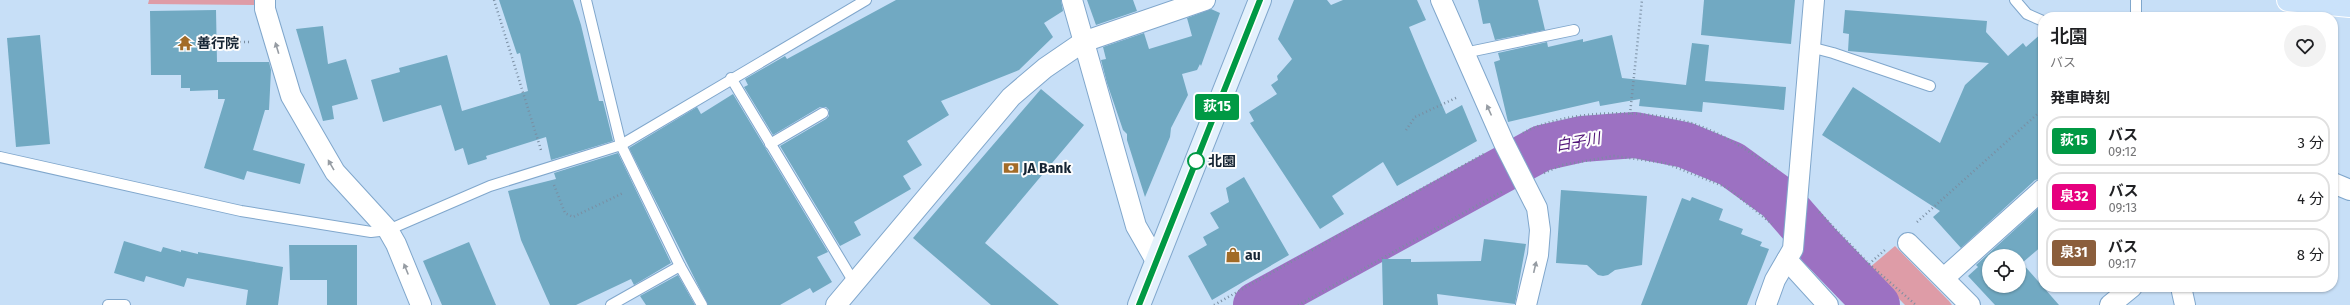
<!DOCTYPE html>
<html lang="ja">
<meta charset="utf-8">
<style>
body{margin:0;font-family:"Fira Sans","Noto Sans JP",sans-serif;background:#f2f2f2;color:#202124;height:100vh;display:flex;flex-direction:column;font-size:15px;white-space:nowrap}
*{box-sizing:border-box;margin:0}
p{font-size:13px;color:#757577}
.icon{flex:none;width:22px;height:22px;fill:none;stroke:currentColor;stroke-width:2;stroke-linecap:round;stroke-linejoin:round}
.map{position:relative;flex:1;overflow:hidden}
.panel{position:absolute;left:2038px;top:12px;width:300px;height:280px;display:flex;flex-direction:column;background:#fff;border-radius:16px;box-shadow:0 1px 3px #0004}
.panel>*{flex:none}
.badge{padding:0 8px;border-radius:3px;font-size:14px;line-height:26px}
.controls{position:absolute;left:1982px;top:249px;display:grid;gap:8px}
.controls a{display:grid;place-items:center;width:44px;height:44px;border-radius:50%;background:#fff;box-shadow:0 1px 3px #0004;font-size:20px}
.map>.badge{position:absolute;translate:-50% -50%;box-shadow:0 0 0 2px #fff}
h2{padding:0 12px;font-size:15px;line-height:36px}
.round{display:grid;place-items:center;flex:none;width:42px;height:42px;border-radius:21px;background:#f2f2f2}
.head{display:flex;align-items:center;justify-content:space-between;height:68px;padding:0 12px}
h1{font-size:19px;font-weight:600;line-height:30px}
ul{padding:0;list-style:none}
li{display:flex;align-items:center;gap:12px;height:50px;margin:0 8px 6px;padding:0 4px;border:2px solid #e0e0e0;border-radius:16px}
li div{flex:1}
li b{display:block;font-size:15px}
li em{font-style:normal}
li .badge{min-width:44px;font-weight:700;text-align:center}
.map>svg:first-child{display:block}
.green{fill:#de9ca7}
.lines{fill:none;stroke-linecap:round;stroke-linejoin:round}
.river{stroke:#9c71c2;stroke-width:46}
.building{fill:#71a9c2;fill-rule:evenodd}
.lane-casing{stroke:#80a7cc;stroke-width:12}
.street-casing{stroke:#80a7cc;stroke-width:22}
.secondary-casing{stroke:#80a7cc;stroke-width:24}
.primary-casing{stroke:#fff;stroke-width:24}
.path{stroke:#7a8ea2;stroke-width:2.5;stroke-dasharray:1 3;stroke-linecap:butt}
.lane{stroke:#fff;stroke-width:10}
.street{stroke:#fff;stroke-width:20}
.secondary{stroke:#e4f1fc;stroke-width:22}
.primary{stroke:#cae2fa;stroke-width:22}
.oneway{fill:#969ca3}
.line-casing{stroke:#fff;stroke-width:9}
.line{stroke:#094;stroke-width:6}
.stop-dot{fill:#fff;stroke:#094;stroke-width:2}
.labels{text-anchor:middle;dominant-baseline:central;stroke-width:4;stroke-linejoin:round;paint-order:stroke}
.poi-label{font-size:14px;font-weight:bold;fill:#152433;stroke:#fdfdfd;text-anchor:start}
.stop-label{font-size:14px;font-weight:bold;fill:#152433;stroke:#fdfdfd;text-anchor:start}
.water-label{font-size:15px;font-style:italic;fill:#521679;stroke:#fdfdfd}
</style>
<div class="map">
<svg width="2350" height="305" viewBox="0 0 2350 305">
<rect width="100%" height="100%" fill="#c7dff7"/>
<g class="green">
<polygon points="149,0 255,0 255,5 148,4"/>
<polygon points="1895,246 1949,301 1952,305 1905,305 1869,268"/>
</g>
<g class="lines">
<polyline class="river" points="1256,305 1542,148 1582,139 1635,135 1685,145 1731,164 1778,198 1819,245 1877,305"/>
</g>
<g class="building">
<polygon points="499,0 573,0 581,25 599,101 603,101 613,141 551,160 546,137 486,156 487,159 468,165 463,148 455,151 441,105 383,122 371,80 400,72 399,68 447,55 462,111 528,91 520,53 517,54"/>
<polygon points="896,0 1061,0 1063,11 1044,23 1053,37 1019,70 941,101 949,115 907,141 922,165 903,176 911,189 854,222 861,235 840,246 780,146 826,119 829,116 829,110 826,107 820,107 773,135 744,87 748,85 745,79 785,56 787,59"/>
<polygon points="1087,0 1133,0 1137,11 1096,25"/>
<polygon points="1294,0 1327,0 1331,5 1343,0 1417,0 1426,20 1409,27 1426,68 1446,114 1462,105 1477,141 1397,186 1383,162 1332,196 1344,214 1320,229 1250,123 1254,121 1249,112 1277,94 1271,85 1278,80 1277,76 1292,59 1278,39"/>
<polygon points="1478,0 1538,0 1545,30 1495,40 1490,23 1483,24"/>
<polygon points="1704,0 1795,0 1791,44 1701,35"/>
<polygon points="1211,9 1220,13 1201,66 1200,64 1197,70 1182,74 1188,95 1171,128 1170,137 1145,197 1127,140 1127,134 1123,130 1107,83 1101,60 1106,59 1103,47 1144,33 1149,49 1192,36 1187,18"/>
<polygon points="216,10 217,62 269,62 271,70 269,110 265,110 253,150 305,164 300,184 247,171 244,180 204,168 225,99 218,99 218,90 190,91 190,88 181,88 181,75 151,75 150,11"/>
<polygon points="1845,10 1987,21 1986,32 2008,56 2023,43 2026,47 2043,32 2043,178 2035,180 1961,248 1933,217 1940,211 1822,135 1853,87 1940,143 1965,85 1989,63 1848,51 1849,34 1843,33"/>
<polygon points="323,26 328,64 346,59 358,99 332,106 334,119 323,121 296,29"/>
<polygon points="40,35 50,144 16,147 7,38"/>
<polygon points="1612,35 1622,78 1686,85 1692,43 1709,45 1705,81 1786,87 1784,110 1703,102 1702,112 1639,106 1640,99 1600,106 1599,101 1508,122 1494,62 1500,60 1498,53 1547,42 1548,47 1583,39 1583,42"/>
<polygon points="1041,89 1084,125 985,243 1059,305 991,305 913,238"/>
<polygon points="733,94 828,252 817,257 832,282 813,293 810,288 780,305 708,305 629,148 697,107 701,114"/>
<polygon points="618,153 671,263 634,285 631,279 576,305 550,305 521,240 508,191 556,179 554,173"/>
<polygon points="1244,177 1289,255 1212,300 1188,256 1207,245 1203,237 1219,228 1210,213 1229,202 1226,188"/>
<polygon points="1561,190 1647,196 1642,265 1615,270 1608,275 1603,276 1598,275 1587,265 1556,263"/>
<polygon points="1692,197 1723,209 1719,220 1743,229 1741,234 1762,242 1760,246 1769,249 1747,305 1641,305 1682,198 1690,201"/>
<path d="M2043,204V245L2022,263L2059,305H1995L1968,276L1978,267L1976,265ZM1989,256H2019V286H1989Z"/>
<polygon points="1484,239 1526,244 1515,304 1437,294 1438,305 1383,305 1382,259 1411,259 1411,262 1481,261"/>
<polygon points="124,241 161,252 163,247 181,252 181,250 198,254 198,252 283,267 278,305 246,305 248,290 187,278 184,287 146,276 144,282 114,273"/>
<polygon points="469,242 496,305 442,305 423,261"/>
<polygon points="289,245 357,245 357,305 327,305 327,280 290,280"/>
<polygon points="678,275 695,305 646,305 640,296"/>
</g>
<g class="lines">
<g class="lane-casing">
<g id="lane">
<polyline points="586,0 621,145 680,266 702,305"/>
<polyline points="2015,0 2027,14 2043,21"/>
<polyline points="2136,17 2136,0"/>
<polyline points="1810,47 1833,53 1930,86"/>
<polyline points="1464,53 1574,30"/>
<polyline points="731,78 855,284"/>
<polyline points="770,144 823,113"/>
<polyline points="0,157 241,211 371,232 388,230 490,186 621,145 866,0"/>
<polyline points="108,305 125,305"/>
<polyline points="611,305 680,266"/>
</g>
</g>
<g class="street-casing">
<g id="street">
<polyline points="265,0 265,9 291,96 335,172 388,230 396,244 421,305"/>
<polyline points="1072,0 1136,226 1156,261"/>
<polyline points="1441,0 1504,143 1537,208 1540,230 1538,255 1526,305"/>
<polyline points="2333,183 2350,190"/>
<polyline points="1908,243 1970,305"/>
<polyline points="1787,260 1828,305"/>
<polyline points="1944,278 2043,189"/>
<polyline points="2181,287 2185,305"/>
<polyline points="836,305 1011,97 1045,68 1083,42 1205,0"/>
<polyline points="1766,305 1775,280 1793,249 1814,0"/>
<polyline points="2110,305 2132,287"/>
</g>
</g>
<g class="secondary-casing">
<polyline id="secondary" points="1139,305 1260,0"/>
</g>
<g class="primary-casing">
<polyline id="primary" points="2288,0 2350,6"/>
</g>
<g class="path">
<polyline points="494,0 541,150"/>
<polyline points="228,42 252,42"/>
<polyline points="1630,114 1642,0"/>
<polyline points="1406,130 1415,117 1458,97"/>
<path d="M1523,133C1568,108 1652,108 1700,126C1727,136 1752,154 1776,169"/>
<polyline points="1544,173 1562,165 1614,156 1665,163 1728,188 1772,224"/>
<polyline points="554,185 565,213 573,217 623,193"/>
<polyline points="1819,212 1869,264 1916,305"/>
<polyline points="1917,222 2043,109"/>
<polyline points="1869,264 1886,249"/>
<polyline points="1214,305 1484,154"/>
<polyline points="1298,305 1503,191"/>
</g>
<use href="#lane" class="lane"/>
<use href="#street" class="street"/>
<use href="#secondary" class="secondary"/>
<use href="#primary" class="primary"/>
</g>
<defs><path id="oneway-solid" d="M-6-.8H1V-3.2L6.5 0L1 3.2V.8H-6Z"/></defs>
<g class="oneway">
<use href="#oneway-solid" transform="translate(277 48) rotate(-107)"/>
<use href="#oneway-solid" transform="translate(1489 110) rotate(-114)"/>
<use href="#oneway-solid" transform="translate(331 165) rotate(-120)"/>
<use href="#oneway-solid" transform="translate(1535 267) rotate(-77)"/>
<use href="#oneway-solid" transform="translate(406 269) rotate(-112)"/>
</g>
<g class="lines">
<g class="line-casing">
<polyline id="line" points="1139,305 1260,0"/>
</g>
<use href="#line" class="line"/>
</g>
<defs>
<g id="temple-bare" transform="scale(1.2)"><path d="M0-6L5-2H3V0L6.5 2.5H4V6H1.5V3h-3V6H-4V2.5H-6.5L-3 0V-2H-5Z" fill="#a26b27" stroke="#fdfdfd" stroke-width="2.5" paint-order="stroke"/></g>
<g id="bank-bare" transform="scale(1.2)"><path d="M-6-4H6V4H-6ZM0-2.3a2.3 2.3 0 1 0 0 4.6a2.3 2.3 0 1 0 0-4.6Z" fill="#a26b27" stroke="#fdfdfd" stroke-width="2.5" paint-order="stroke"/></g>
<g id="shop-bare" transform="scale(1.2)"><path d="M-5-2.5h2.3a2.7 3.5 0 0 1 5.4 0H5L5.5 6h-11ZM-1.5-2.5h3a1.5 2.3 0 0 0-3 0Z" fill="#a26b27" stroke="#fdfdfd" stroke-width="2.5" paint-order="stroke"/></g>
</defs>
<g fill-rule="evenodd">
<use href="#temple-bare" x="185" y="43"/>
<use href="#bank-bare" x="1011" y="168"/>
<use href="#shop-bare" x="1233" y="255"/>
</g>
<circle class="stop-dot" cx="1196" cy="161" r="8"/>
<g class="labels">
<g class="poi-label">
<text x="197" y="43">善行院</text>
<text x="1023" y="168">JA Bank</text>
<text x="1245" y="255">au</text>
</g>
<g class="stop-label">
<text x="1208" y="161">北園</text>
</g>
<g class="water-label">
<text transform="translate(1578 142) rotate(-10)">白子川</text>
</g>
</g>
</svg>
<div class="controls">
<a><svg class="icon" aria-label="locate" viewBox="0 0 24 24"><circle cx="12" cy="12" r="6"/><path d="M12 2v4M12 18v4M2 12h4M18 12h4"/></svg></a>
</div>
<b class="badge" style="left:1217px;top:107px;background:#094;color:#fff">荻15</b>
<section class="panel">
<div class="head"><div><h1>北園</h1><p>バス</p></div><a class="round"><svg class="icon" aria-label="heart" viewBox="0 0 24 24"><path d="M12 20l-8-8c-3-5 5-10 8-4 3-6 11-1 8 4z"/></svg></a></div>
<h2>発車時刻</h2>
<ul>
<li><span class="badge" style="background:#094;color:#fff">荻15</span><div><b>バス</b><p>09:12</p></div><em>3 分</em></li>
<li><span class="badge" style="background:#e6007e;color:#fff">泉32</span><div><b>バス</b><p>09:13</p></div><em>4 分</em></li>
<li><span class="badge" style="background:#8b5e3c;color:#fff">泉31</span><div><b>バス</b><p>09:17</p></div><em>8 分</em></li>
</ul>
</section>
</div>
